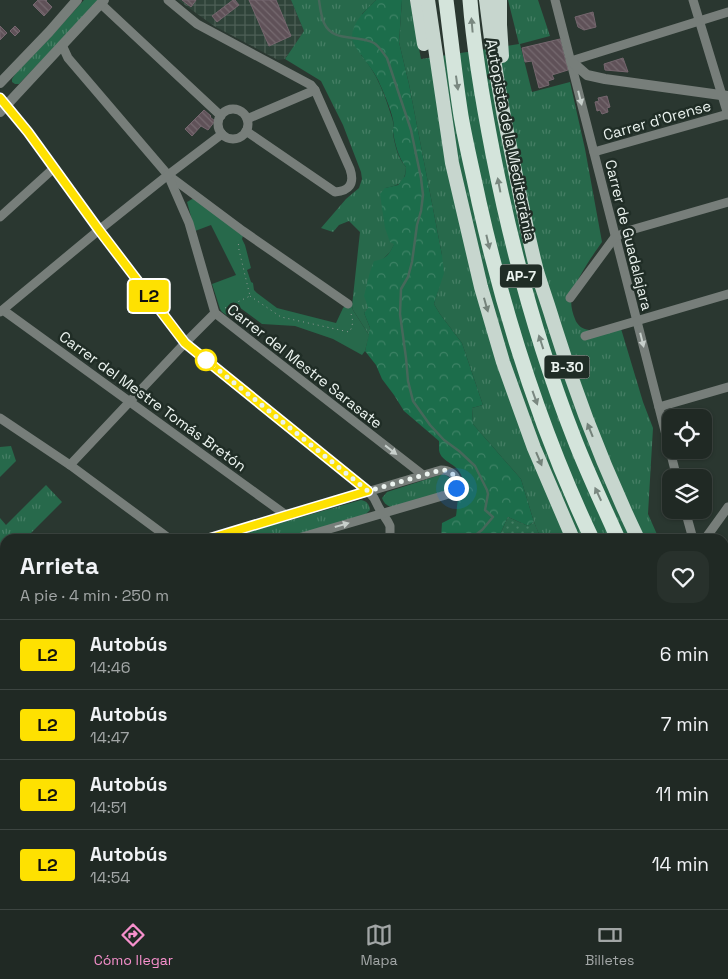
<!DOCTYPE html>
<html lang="es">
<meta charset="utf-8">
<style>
body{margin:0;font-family:"Space Grotesk",sans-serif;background:#28312c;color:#f1f3f6;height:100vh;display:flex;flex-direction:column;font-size:19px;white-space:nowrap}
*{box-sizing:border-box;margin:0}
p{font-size:16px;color:#a2a6a6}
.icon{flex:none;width:28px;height:28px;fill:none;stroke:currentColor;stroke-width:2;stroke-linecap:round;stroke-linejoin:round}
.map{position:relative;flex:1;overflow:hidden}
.drawer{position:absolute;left:0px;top:534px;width:729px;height:376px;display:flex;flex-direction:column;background:#202924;border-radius:15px 15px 0 0;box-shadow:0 1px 4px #0004,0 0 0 1px #3d4541}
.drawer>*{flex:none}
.badge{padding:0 10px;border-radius:4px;font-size:18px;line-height:32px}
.fabs{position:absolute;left:662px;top:409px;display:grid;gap:10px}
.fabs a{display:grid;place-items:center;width:50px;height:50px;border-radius:10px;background:#202924;box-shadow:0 1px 4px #0004,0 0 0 1px #3d4541;font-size:25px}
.you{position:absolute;width:25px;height:25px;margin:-12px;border:4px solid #fff;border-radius:50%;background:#1a73e8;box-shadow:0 0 0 8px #1a73e833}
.map>.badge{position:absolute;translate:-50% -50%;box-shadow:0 0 0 2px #fff}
.round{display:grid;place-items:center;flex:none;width:52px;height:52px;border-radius:15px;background:#28312c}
.head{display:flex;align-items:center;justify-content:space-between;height:85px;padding:0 20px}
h1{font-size:24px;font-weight:700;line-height:38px}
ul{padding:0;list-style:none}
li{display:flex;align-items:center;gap:15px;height:70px;padding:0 20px;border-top:1px solid #3d4541}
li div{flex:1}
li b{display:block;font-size:19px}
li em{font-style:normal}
li .badge{min-width:55px;font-weight:700;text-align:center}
.menu{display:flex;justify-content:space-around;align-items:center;height:70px;border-top:1px solid #3d4541;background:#202924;font-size:14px;color:#a2a6a6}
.menu a{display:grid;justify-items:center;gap:2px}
.menu .current{color:#f790cd}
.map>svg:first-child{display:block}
.industrial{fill:url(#industrial-grid)}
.grass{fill:url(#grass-tufts)}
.forest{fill:url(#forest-crowns)}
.park{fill:#27694b}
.garden{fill:url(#garden-dots)}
.water{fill:url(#water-waves);stroke:#46685a}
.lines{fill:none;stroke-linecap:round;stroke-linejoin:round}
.stream{stroke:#46685a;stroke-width:2.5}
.building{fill:url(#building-back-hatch);stroke:#75666e}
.path{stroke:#8f9994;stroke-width:1;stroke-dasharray:1 4;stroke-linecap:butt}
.service{stroke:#777e7a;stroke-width:4.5}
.minor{stroke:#777e7a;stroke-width:9}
.tertiary{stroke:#777e7a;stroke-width:10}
.secondary{stroke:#9da7a1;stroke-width:10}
.trunk{stroke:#c7d6ce;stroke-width:14}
.motorway{stroke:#d4e4db;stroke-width:15}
.oneway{fill:#7a8880}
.oneway2{fill:#c8d0cc}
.oneway3{fill:#74827a}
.line-casing{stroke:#fff;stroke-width:11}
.line{stroke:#fee101;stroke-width:8}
.walk{stroke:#ebf3ef;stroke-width:5;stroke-dasharray:0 9}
.stop-dot{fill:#fff;stroke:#fee101;stroke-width:2.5}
.labels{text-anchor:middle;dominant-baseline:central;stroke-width:5;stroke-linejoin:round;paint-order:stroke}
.shield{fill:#202d26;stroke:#aeb8b3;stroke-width:1}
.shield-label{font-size:14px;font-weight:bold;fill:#ebf3ef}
.street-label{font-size:15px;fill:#ebf3ef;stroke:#202d26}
</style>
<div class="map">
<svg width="728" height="909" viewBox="0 0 728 909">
<defs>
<pattern id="industrial-grid" width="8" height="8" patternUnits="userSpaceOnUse" patternTransform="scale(1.25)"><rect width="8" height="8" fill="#2f4339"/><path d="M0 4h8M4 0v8" fill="none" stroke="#4d5f56"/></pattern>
<pattern id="grass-tufts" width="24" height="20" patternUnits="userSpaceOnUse" patternTransform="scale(1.25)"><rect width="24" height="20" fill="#27694b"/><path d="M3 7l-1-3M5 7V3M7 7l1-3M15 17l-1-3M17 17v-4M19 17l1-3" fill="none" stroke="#467f65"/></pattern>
<pattern id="forest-crowns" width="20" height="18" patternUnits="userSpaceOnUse" patternTransform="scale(1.25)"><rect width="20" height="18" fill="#1c6d4b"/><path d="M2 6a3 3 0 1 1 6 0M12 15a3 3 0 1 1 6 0" fill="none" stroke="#3d8265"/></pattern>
<pattern id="garden-dots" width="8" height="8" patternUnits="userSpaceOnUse" patternTransform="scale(1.25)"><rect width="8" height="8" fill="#27694b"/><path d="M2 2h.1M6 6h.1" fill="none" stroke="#467f65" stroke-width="1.8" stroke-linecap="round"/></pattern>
<pattern id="water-waves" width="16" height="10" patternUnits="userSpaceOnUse" patternTransform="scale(1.25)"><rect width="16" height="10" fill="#002c1a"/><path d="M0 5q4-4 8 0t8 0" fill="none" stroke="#254b3c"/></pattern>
<pattern id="building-back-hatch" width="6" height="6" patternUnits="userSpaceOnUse" patternTransform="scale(1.25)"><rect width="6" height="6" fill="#5f5158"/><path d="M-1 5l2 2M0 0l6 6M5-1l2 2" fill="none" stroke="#766a70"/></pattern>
</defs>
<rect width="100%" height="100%" fill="#2a3730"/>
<g class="industrial">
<polygon points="178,0 291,0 304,31 285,59 278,60 214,26"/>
<polygon points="5,620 5,783 0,773 0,622"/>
<polygon points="200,905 414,905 414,909 215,909"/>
</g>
<g class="grass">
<polygon points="84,0 99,0 19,84 15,84 12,82 12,79 16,73 48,40"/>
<path d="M291,0H376L362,14L361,55C377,73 385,95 392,118C394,123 393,129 393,134C395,145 398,159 406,167C405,183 400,185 385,188L395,243L390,252L382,260L368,307L364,313L370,328L369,335L353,310L352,306L360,232L349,221L339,225L333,232L321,228L346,199L359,188L362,179L361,172L343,125L321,81L285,59L304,31Z"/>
<path d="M402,0H410L421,59L519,44L508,0H538L550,36L520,44L532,92L570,82L585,149L602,242C593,255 575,280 572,296C570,303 572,312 575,319C577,325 582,329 589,330C599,330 610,325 619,322L643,402L653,428L648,514L659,539H541L534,522L521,479L473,424L472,408L483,405L462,343L440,314L434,304L438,291L442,255L409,84L399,42Z"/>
<polygon points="11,446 16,461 0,477 0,447"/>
<path d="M443,474C452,477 456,485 446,490C440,494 433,495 427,497C415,500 403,504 391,507C386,505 384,503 382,498L387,492Z"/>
<polygon points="46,485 62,502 25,539 5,539 5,558 0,563 0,518 6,525"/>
<path d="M361,500C367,501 369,504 370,510L365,515L284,539H224Z"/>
<polygon points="724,625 728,632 728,909 590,909 593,905 724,905"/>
<polygon points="530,905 573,905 570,909 532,909"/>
</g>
<g class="forest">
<path d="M376,0H402L399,42L409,84L442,255L444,273L434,304L440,314L462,343L483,405L472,408L473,424L521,479L534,522L528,526L508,517L498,539H441L442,523L456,516C457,510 457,501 459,496C462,490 464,488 463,481C460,462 441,464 439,450C439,447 439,444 439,441L404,411L394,395L382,379L376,365L365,351L370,328L364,313L368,307L364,296L370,272L374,261C387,259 389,254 394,244L390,242L385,228L380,194L385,188L398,185L405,176L406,167C399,160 394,141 393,131C393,128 394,124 393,120C391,109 383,91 378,80C373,68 353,48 352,38C352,22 365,11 376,0Z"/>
<polygon points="0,773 5,783 5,819 0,811"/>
<polygon points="100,905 200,905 215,909 109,909"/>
</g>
<polygon class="park" points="194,198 243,236 242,239 245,245 251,268 247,270 251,282 253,283 254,290 257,293 277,308 336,323 343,308 348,304 352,306 353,310 369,335 365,351 362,355 333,339 295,326 262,324 239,307 229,317 222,312 220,309 212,284 236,275 211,225 195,231 187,202"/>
<polygon class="garden" points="508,517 528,526 534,522 541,539 498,539"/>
<g class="water">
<polygon points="0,811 5,819 5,862 0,856"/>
<polygon points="54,905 100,905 109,909 64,909"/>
</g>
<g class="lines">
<g class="stream">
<path d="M319,0C320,7 321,16 324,23C333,43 357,34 374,43C379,46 383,53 387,58L411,130L421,178L423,195L421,211L417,225L412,262L408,277L401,289L400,314L406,358L408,381L413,401L430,425L444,440L459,451L475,466L487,490L488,494L485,510L493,517L482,530L470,539"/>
<polyline points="427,909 427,905"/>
</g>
</g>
<g class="building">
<polygon points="38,0 47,0 46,1 52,7 44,16 33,5"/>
<polygon points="182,0 196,0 191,7"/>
<polygon points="233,0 235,0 239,5 217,22 212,16"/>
<polygon points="249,0 276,0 291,36 269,46"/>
<polygon points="593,12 596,27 584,30 578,27 575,17"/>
<polygon points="0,26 7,33 0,40"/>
<polygon points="15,26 20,31 15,36 10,31"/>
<polygon points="560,39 568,70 552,75 554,79 548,81 549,85 539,88 532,61 525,62 522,48"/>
<polygon points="623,58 628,72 605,70 604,64"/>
<polygon points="607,96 610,107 607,108 608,112 602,114 600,110 597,111 595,102 599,101 598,98"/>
<polygon points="204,110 211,116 210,117 215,121 208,130 201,126 192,136 185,129"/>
<polygon points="0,646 5,651 5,711 0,696"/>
<polygon points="269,905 307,905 304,909 279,909"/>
<polygon points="319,905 388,905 394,909 317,909"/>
</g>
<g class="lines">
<g class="path">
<path d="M250,296L281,317L349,332C354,326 353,318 350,311"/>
<polyline points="225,308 250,296 239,250 238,240"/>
<polyline points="0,626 5,624"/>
<polyline points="0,752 5,765"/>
<polyline points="225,905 241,909"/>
</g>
<polyline class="service" points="407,905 408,909"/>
<g class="minor">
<path d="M168,0L197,24L311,85L315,90L350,169C355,184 349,191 335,192L246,131"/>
<polyline points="555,0 677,478"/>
<polyline points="693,0 728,115"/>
<polyline points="101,4 221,116"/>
<polyline points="62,45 68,58 168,175 243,231 348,304"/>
<polyline points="571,61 728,12"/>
<polyline points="0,98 28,132 99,230 185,343 368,491 374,498 379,508 388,522 390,526 390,539"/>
<circle cx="233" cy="124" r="15"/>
<polyline points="247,119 315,90"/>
<polyline points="594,152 728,114"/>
<polyline points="168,175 189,223 215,313 423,475"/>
<polyline points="0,217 54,168"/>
<polyline points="570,298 615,237 631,230 728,202"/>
<polyline points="3,310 286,515"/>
<polyline points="0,312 99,230 168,175 222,134"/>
<polyline points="585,336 728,294"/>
<polyline points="659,407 728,387"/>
<polyline points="0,418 70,465 170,539"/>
<polyline points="70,465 185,343 215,313"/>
<polyline points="685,510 693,539"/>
<path d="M209,539L441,470C456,470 464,485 449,494L295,539"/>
<polyline points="705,539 728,507"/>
<polyline points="0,581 5,585"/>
<polyline points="0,891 5,896"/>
<polyline points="16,905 22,909"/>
</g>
<g class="tertiary">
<polyline points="571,61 587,75 605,79 728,96"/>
<polyline points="0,83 49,32 77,0"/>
<polyline points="0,112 104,0"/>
<polyline points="724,563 728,550"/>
<polyline points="521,905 524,909"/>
</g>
<g class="secondary">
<polyline points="0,599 5,604"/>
<polyline points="443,905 449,909"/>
</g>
<g class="trunk">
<polyline points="417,0 424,44"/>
<polyline points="428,0 452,163 481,287 503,362 522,415 534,448 573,539"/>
<path d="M486,0C492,52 501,105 512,156C520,195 527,233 537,271C542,288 548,304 553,321C576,396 604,468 638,539"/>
<polyline points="500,0 500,25 502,56"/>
<polyline points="724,694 728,701"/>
<polyline points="724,807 728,815"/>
<polyline points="579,909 581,905"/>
</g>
<g class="motorway">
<path d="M446,0C451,39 455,78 461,116C466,145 473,173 479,202C505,318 541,431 592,539"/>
<path d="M470,0C474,52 483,103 493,154C512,250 538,346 574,438C587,472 603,505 618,539"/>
<polyline points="724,728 728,735"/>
<polyline points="724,774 728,781"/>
</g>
</g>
<defs><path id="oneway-solid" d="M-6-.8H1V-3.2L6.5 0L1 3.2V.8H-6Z" transform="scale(1.25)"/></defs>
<g class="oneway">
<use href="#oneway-solid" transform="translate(472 25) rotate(-95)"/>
<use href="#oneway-solid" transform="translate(457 83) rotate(82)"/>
<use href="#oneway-solid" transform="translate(499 185) rotate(-101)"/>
<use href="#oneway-solid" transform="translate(488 242) rotate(77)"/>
<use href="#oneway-solid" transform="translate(541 342) rotate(-108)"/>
<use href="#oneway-solid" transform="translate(535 398) rotate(70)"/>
<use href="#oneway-solid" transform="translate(598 494) rotate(-115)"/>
</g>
<g class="oneway2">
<use href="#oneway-solid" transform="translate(580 98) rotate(76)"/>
<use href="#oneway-solid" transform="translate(642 340) rotate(76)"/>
<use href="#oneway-solid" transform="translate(391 450) rotate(38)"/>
<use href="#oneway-solid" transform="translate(342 525) rotate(-16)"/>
</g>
<g class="oneway3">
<use href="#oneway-solid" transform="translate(486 305) rotate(74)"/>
<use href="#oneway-solid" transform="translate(590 430) rotate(-112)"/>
<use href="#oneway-solid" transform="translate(539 459) rotate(67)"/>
</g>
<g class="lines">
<g class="line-casing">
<polyline id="line" points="0,98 28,132 99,230 185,343 368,491 208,539"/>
</g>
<use href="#line" class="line"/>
<path class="walk" d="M206,360L368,491L441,470C451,470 459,477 456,488"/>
</g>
<circle class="stop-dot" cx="206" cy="360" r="10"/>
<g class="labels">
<g class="shield">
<rect x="500" y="264.5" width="42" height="23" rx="4"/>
<rect x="544.5" y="355.5" width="45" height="23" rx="4"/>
</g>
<g class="shield-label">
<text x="521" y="276">AP-7</text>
<text x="567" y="367">B-30</text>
</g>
<g class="street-label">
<text transform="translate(657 120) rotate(-16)">Carrer d'Orense</text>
<text transform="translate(511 140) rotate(79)">Autopista de la Mediterrània</text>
<text transform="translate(629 235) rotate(76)">Carrer de Guadalajara</text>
<text transform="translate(305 366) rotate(38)">Carrer del Mestre Sarasate</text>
<text transform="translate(153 401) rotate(36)">Carrer del Mestre Tomás Bretón</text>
</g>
</g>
</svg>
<div class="fabs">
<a><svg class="icon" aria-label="locate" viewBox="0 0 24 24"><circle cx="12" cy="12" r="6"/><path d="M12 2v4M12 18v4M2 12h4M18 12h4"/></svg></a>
<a><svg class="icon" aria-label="layers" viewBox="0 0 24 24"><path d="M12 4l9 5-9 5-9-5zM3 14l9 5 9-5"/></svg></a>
</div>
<div class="you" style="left:456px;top:488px"></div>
<b class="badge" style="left:149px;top:296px;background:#fee101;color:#111">L2</b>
<section class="drawer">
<div class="head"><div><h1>Arrieta</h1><p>A pie · 4 min · 250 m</p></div><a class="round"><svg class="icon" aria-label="heart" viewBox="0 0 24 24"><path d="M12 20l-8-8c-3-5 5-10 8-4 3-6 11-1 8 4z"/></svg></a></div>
<ul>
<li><span class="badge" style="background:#fee101;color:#111">L2</span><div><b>Autobús</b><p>14:46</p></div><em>6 min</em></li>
<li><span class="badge" style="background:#fee101;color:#111">L2</span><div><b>Autobús</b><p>14:47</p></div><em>7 min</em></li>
<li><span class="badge" style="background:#fee101;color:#111">L2</span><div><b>Autobús</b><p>14:51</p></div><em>11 min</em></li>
<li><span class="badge" style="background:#fee101;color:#111">L2</span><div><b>Autobús</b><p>14:54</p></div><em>14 min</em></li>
</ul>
</section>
</div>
<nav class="menu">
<a class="current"><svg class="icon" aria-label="directions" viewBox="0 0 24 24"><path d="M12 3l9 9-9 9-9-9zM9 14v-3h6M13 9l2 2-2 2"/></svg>Cómo llegar</a>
<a><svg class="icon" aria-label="map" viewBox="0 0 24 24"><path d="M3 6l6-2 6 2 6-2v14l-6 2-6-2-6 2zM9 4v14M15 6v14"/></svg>Mapa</a>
<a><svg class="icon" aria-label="tickets" viewBox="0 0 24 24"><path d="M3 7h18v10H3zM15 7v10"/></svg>Billetes</a>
</nav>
